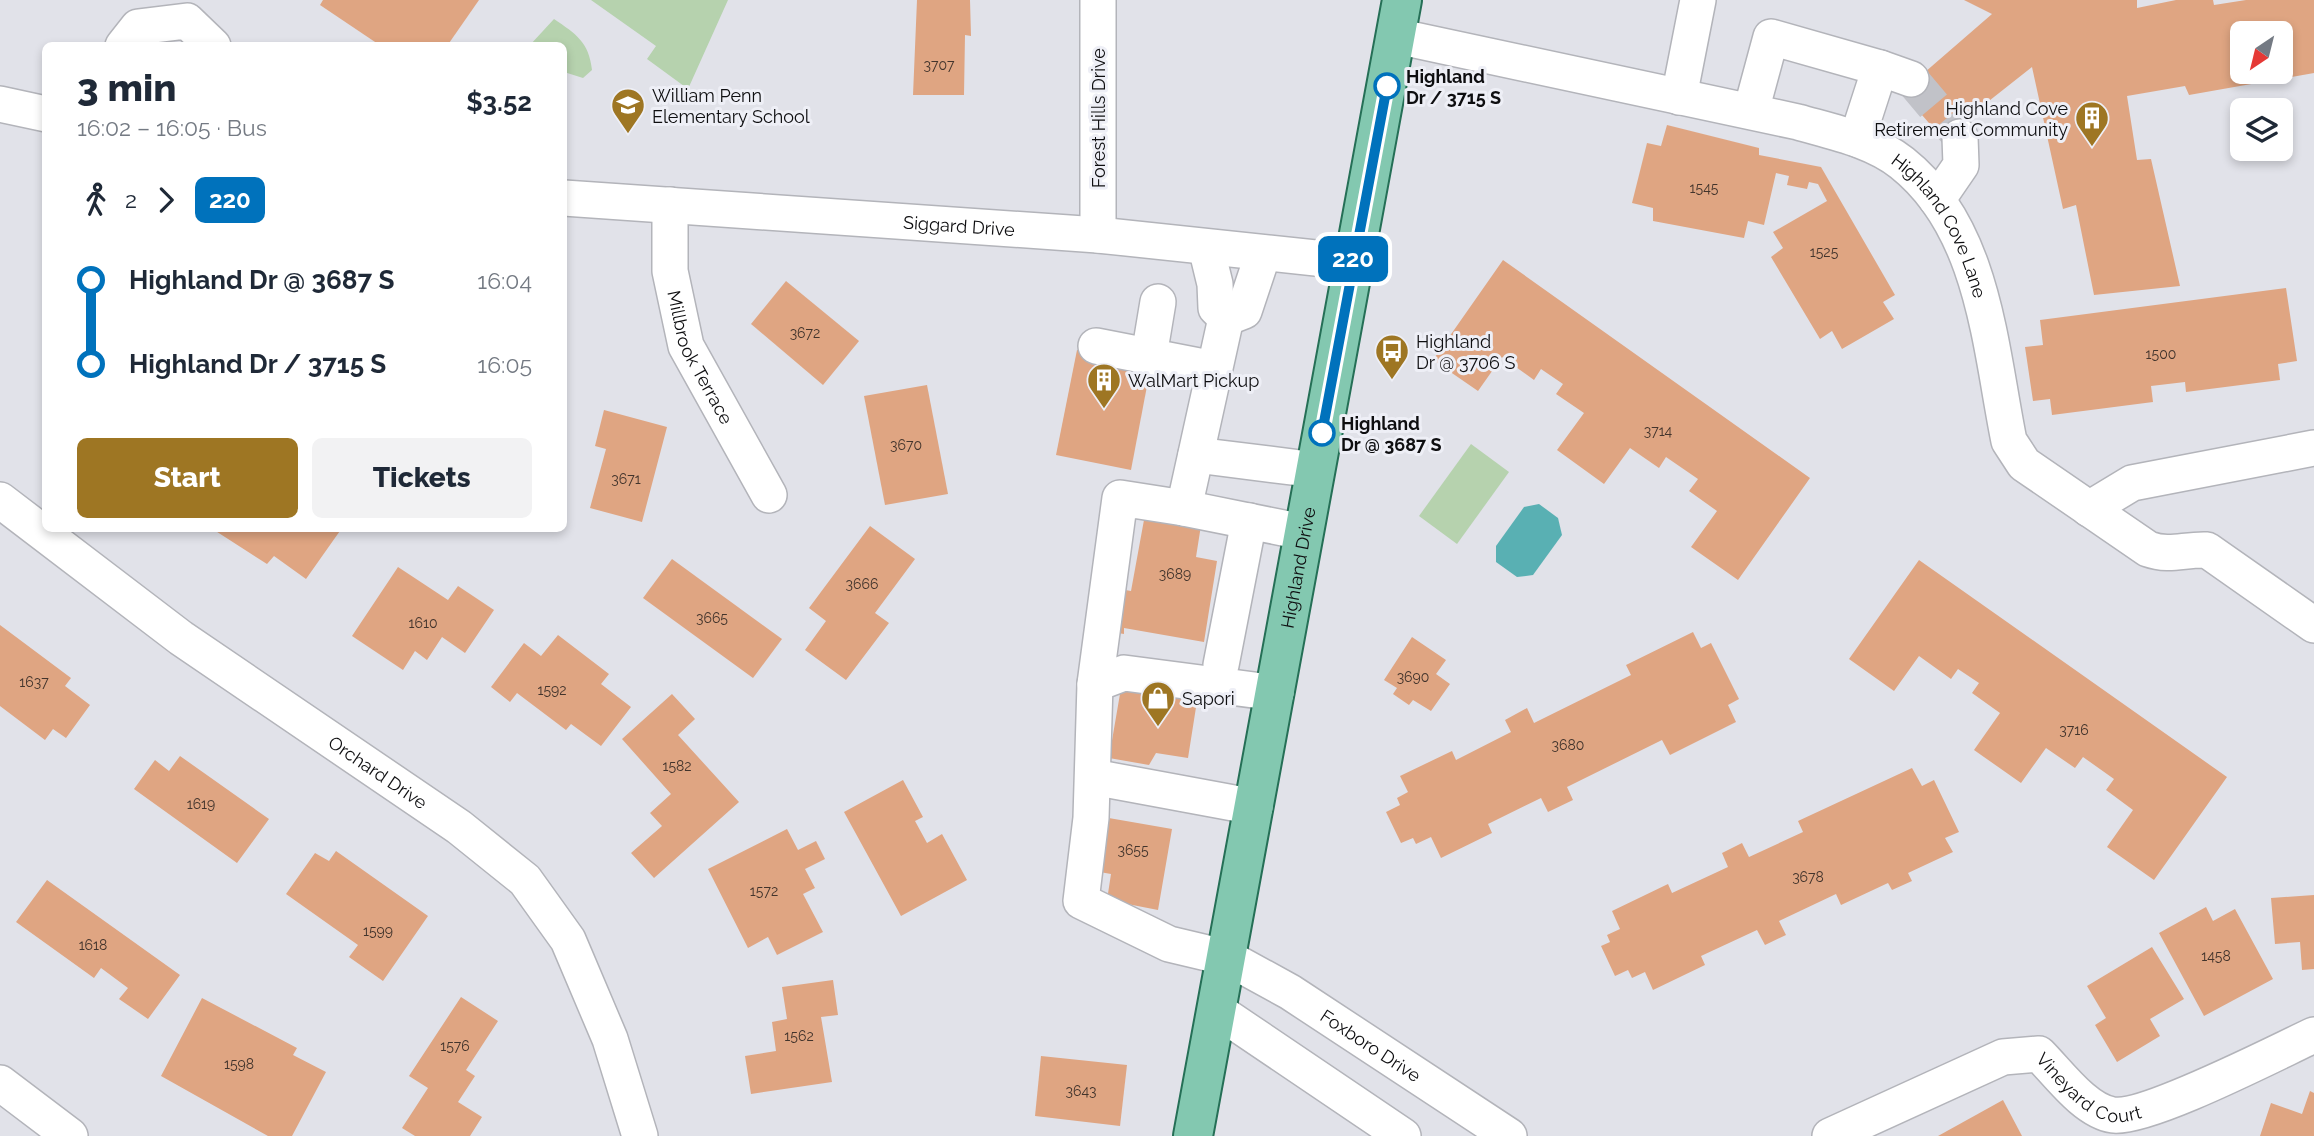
<!DOCTYPE html>
<meta charset="utf-8">
<style>
body{margin:0;font-family:Raleway,sans-serif;background:#f2f2f3;color:#1f2937;height:100vh;display:flex;flex-direction:column;font-size:26px;white-space:nowrap}
*{box-sizing:border-box;margin:0}
p{font-size:23px;color:#747a83}
.icon{flex:none;width:38px;height:38px;fill:none;stroke:currentColor;stroke-width:2;stroke-linecap:round;stroke-linejoin:round}
.map{position:relative;flex:1;overflow:hidden}
.drawer{position:absolute;left:42px;top:42px;width:525px;height:490px;display:flex;flex-direction:column;background:#fff;border-radius:10px;box-shadow:0 4px 10px #0003}
.drawer>*{flex:none}
.badge{padding:0 14px;border-radius:10px;font-size:24px;line-height:46px}
.needle{width:46px;rotate:215deg}
.controls{position:absolute;left:2230px;top:21px;display:grid;gap:14px}
.controls a{display:grid;place-items:center;width:63px;height:63px;border-radius:10px;background:#fff;box-shadow:0 4px 10px #0003;font-size:35px}
.map>.badge{position:absolute;translate:-50% -50%;box-shadow:0 0 0 4px #fff}
.legs{display:flex;align-items:center;gap:10px;height:77px;padding:0 35px;font-size:23px}
.legs p{margin-inline-start:auto}
.overview{display:flex;align-items:center;justify-content:space-between;height:119px;padding:0 35px}
h1{font-size:38px;font-weight:800;line-height:52px}
.action{display:flex;gap:14px;margin-top:auto;padding:14px 35px}
.action a{flex:1;height:80px;border-radius:10px;background:#9e7623;color:#fff;font-size:28px;font-weight:800;line-height:80px;text-align:center}
.action a+a{background:#f2f2f3;color:#1f2937}
ul{padding:0 35px;list-style:none}
li{display:flex;align-items:center;gap:24px;height:84px;font-size:26px}
li i{display:grid;place-items:center;width:10px;height:100%;margin:0 9px;background:currentColor}
li i::after{content:'';width:18px;height:18px;margin:-9px;border:5px solid;border-radius:50%;background:#fff}
li p{margin-inline-start:auto}
li:first-child i{background:linear-gradient(#0000 50%,currentColor 0)}
li:last-child i{background:linear-gradient(currentColor 50%,#0000 0)}
.map>svg:first-child{display:block}
.green{fill:#b6d2ae}
.water{fill:#59b0b3}
.building{fill:#dfa582;fill-rule:evenodd}
.lines{fill:none;stroke-linecap:round;stroke-linejoin:round}
.minor-tunnel{stroke:#c1c2c8;stroke-width:35;stroke-dasharray:35 18;stroke-linecap:butt}
.minor-casing{stroke:#b3b4ba;stroke-width:38}
.major-casing{stroke:#256f56;stroke-width:42}
.minor{stroke:#fff;stroke-width:35}
.major{stroke:#83c8b0;stroke-width:38}
.line-1-casing{stroke:#fff;stroke-width:16}
.line-1{stroke:#0072bc;stroke-width:10}
.stop-1-dot{fill:#fff;stroke:#0072bc;stroke-width:3.5}
.labels{text-anchor:middle;dominant-baseline:central;stroke-width:6;stroke-linejoin:round;paint-order:stroke}
.number-label{font-size:14px;fill:#42342c}
.stop-label{font-size:18px;font-weight:bold;fill:#0e0e10;stroke:#eeeff6;text-anchor:start}
.poi-label{font-size:18px;fill:#0e0e10;stroke:#eeeff6;text-anchor:start}
.street-label{font-size:18px;fill:#0e0e10;stroke:#eeeff6}
</style>
<div class="map">
<svg width="2314" height="1136" viewBox="0 0 2314 1136">
<rect width="100%" height="100%" fill="#e1e2e9"/>
<g class="green">
<polygon points="591,0 728,0 688,89 647,59 656,46"/>
<path d="M554,19C576,34 589,42 592,70L583,78L564,72V46L530,45Z"/>
<polygon points="1471,444 1509,472 1457,544 1419,516"/>
</g>
<polygon class="water" points="1539,504 1558,518 1562,535 1533,575 1517,577 1496,562 1496,546 1524,507"/>
<g class="building">
<polygon points="323,0 479,0 447,46 381,46 320,5"/>
<polygon points="917,0 970,0 971,36 965,35 964,95 913,95"/>
<path d="M1964,0H2137V8L2176,0H2213L2214,5L2246,0H2314V73L2189,95L2185,86L2127,96L2137,160L2151,159L2180,286L2094,295L2076,205L2063,209L2032,67L1942,138L1902,92L1992,14ZM2242,33H2280V72H2242Z"/>
<polygon points="1667,125 1759,148 1759,155 1821,167 1895,295 1883,302 1894,319 1842,349 1832,331 1820,339 1771,257 1783,248 1773,232 1827,201 1818,184 1809,182 1807,189 1787,185 1789,176 1776,173 1764,225 1748,221 1744,238 1653,221 1653,208 1632,203 1647,143 1661,146"/>
<polygon points="1503,260 1810,478 1738,580 1691,547 1717,511 1689,491 1698,479 1666,457 1659,468 1630,448 1604,484 1557,450 1584,413 1556,394 1563,384 1541,369 1534,380 1502,357 1478,391 1433,360"/>
<polygon points="786,281 859,341 823,385 751,324"/>
<polygon points="2286,288 2297,361 2278,364 2280,380 2186,392 2185,382 2151,386 2153,402 2052,415 2050,399 2033,401 2025,347 2043,345 2040,320"/>
<polygon points="1077,350 1151,365 1131,470 1056,455"/>
<polygon points="927,385 948,494 885,505 864,396"/>
<polygon points="604,410 667,427 642,522 590,508 606,449 595,446"/>
<polygon points="1146,509 1202,519 1196,557 1217,561 1204,642 1124,628 1124,634 1106,631 1114,588 1131,591"/>
<polygon points="870,526 915,559 875,613 889,623 846,680 805,650 826,621 809,608"/>
<polygon points="211,528 342,528 306,579 274,556 267,564"/>
<polygon points="672,559 782,639 753,678 643,598"/>
<polygon points="1919,560 2227,777 2154,880 2107,847 2133,810 2106,790 2114,779 2083,757 2075,768 2046,748 2021,783 1974,750 2000,713 1972,693 1979,683 1958,669 1951,679 1919,656 1894,691 1849,659"/>
<polygon points="398,567 448,600 458,586 494,610 465,653 442,637 427,660 415,651 403,670 352,636"/>
<polygon points="0,625 71,678 65,686 90,705 66,738 53,729 45,740 0,706"/>
<polygon points="1693,632 1701,648 1711,643 1739,699 1728,705 1736,722 1670,755 1662,740 1567,787 1573,800 1548,812 1541,798 1488,824 1492,833 1441,858 1431,837 1416,844 1413,838 1401,843 1386,812 1400,805 1397,798 1408,792 1400,776 1452,751 1456,760 1511,732 1505,720 1527,708 1534,723 1631,675 1626,665"/>
<polygon points="558,635 609,674 601,684 631,707 601,746 571,724 566,730 517,693 510,702 491,687 524,643 541,656"/>
<polygon points="1412,637 1446,660 1436,674 1450,684 1431,711 1413,700 1409,705 1393,694 1397,688 1384,680"/>
<polygon points="1121,688 1197,701 1188,758 1156,753 1149,765 1109,758"/>
<polygon points="672,694 695,719 678,735 739,802 654,878 631,853 662,826 650,813 671,794 622,739"/>
<polygon points="180,756 269,819 237,863 134,789 155,760 169,771"/>
<polygon points="1912,768 1922,786 1934,780 1959,832 1945,838 1953,852 1908,873 1912,881 1892,890 1888,883 1841,905 1836,894 1779,921 1786,935 1765,945 1757,930 1701,956 1705,965 1653,990 1645,972 1632,978 1628,970 1615,976 1601,946 1610,942 1607,935 1620,929 1612,911 1668,884 1672,893 1728,867 1722,853 1742,843 1749,857 1803,832 1798,821"/>
<polygon points="903,780 923,817 915,821 927,843 942,834 967,880 901,916 844,812"/>
<polygon points="1103,817 1172,829 1158,910 1107,900 1111,874 1094,871"/>
<polygon points="787,829 798,850 816,841 825,859 805,869 815,888 803,894 823,932 777,955 768,937 748,948 708,869"/>
<polygon points="336,851 428,916 383,981 349,957 358,945 286,894 315,853 329,861"/>
<polygon points="47,880 180,975 148,1019 119,999 128,988 101,968 94,978 16,922"/>
<polygon points="2314,895 2314,969 2302,970 2300,942 2275,944 2271,898"/>
<polygon points="2206,907 2213,921 2235,909 2273,979 2204,1016 2159,933"/>
<polygon points="2152,947 2184,999 2150,1019 2160,1036 2117,1062 2095,1025 2106,1018 2087,986"/>
<polygon points="833,980 838,1015 821,1017 832,1082 751,1094 745,1056 776,1051 772,1022 787,1019 782,987"/>
<polygon points="461,997 498,1021 466,1070 475,1076 458,1102 482,1117 470,1136 415,1136 402,1128 428,1088 409,1076"/>
<polygon points="202,998 297,1048 293,1055 326,1072 292,1136 268,1136 161,1076"/>
<polygon points="1041,1056 1127,1065 1120,1126 1035,1116"/>
<polygon points="2310,1091 2314,1093 2314,1136 2260,1136 2271,1103 2302,1114"/>
<polygon points="2003,1100 2022,1136 1938,1136"/>
</g>
<g class="lines">
<polyline class="minor-tunnel" points="1911,79 1960,137"/>
<g class="minor-casing">
<g id="minor">
<polyline points="1098,0 1098,235"/>
<path id="s1" d="M1396,36L1798,122C1833,132 1873,140 1902,163C1984,228 1990,347 2009,441L2024,464L2148,549C2171,557 2183,549 2207,550L2314,625"/>
<polyline points="123,46 138,27 187,21 213,46"/>
<polyline points="1880,68 1911,79"/>
<polyline points="1679,97 1698,0"/>
<polyline points="0,104 46,114"/>
<polyline points="1751,111 1771,37 1880,68 1857,139"/>
<path id="s2" d="M564,198L1098,235L1353,262"/>
<polyline points="1937,200 1961,165 1960,137"/>
<path id="s3" d="M670,205V271L686,346L769,495"/>
<polyline points="1206,247 1215,284 1216,308 1226,318"/>
<polyline points="1226,318 1244,311 1263,254"/>
<polyline points="1096,346 1214,369"/>
<polyline points="1149,356 1158,302"/>
<polyline points="1196,455 1316,470"/>
<path id="s4" d="M0,500L181,638L459,827L525,880L568,940L610,1039L640,1136"/>
<polyline points="1184,508 1303,532"/>
<polyline points="2089,509 2132,483 2314,448"/>
<polyline points="1221,665 1249,521"/>
<polyline points="1095,684 1120,498 1184,508 1226,318"/>
<path id="s5" d="M1276,693L1124,673L1095,684L1091,818L1081,901L1169,944L1228,958L1290,992L1509,1136"/>
<polyline points="1093,777 1255,807"/>
<polyline points="1218,1011 1403,1136"/>
<polyline points="0,1083 70,1136"/>
<path id="s6" d="M1830,1136L2003,1057L2039,1054C2058,1073 2085,1111 2113,1115C2146,1120 2277,1052 2314,1035"/>
</g>
</g>
<g class="major-casing">
<g id="major">
<path id="s7" d="M1193,1136L1402,0"/>
</g>
</g>
<use href="#minor" class="minor"/>
<use href="#major" class="major"/>
</g>
<g class="lines">
<g class="line-1-casing">
<polyline id="line-1" points="1322,433 1387,86"/>
</g>
<use href="#line-1" class="line-1"/>
</g>
<defs>
<g id="school-pin" transform="scale(1.75)"><path d="M0 17L-7.5 6A9.5 9.5 0 1 1 7.5 6Z" fill="#9e7623" stroke="#eeeff6"/><path d="M0-5L7-2L0 1L-7-2ZM-4 1L0 2.5L4 1V4Q0 6-4 4Z" fill="#fff"/></g>
<g id="building-pin" transform="scale(1.75)"><path d="M0 17L-7.5 6A9.5 9.5 0 1 1 7.5 6Z" fill="#9e7623" stroke="#eeeff6"/><path d="M-4-6H4V6H1V3H-1V6H-4ZM-2.5-4.3h1.7v1.8h-1.7ZM.8-4.3h1.7v1.8H.8ZM-2.5-1h1.7V.8h-1.7ZM.8-1h1.7V.8H.8Z" fill="#fff"/></g>
<g id="bus-pin" transform="scale(1.75)"><path d="M0 17L-7.5 6A9.5 9.5 0 1 1 7.5 6Z" fill="#9e7623" stroke="#eeeff6"/><path d="M-5-6H5V4H4V6H2V4H-2V6H-4V4H-5ZM-3.5-4V0h7V-4ZM-3.5 1.2v1.5H-2V1.2ZM2 1.2v1.5H3.5V1.2Z" fill="#fff"/></g>
<g id="shop-pin" transform="scale(1.75)"><path d="M0 17L-7.5 6A9.5 9.5 0 1 1 7.5 6Z" fill="#9e7623" stroke="#eeeff6"/><path d="M-5-2.5h2.3a2.7 3.5 0 0 1 5.4 0H5L5.5 6h-11ZM-1.5-2.5h3a1.5 2.3 0 0 0-3 0Z" fill="#fff"/></g>
</defs>
<g fill-rule="evenodd">
<use href="#school-pin" x="628" y="105"/>
<use href="#building-pin" x="2092" y="118"/>
<use href="#bus-pin" x="1392" y="351"/>
<use href="#building-pin" x="1104" y="380"/>
<use href="#shop-pin" x="1158" y="698"/>
</g>
<g class="stop-1-dot">
<circle cx="1387" cy="86" r="12"/>
<circle cx="1322" cy="433" r="12"/>
</g>
<g class="labels">
<g class="number-label">
<text x="939" y="65">3707</text>
<text x="1704" y="188">1545</text>
<text x="1824" y="252">1525</text>
<text x="805" y="333">3672</text>
<text x="2161" y="354">1500</text>
<text x="1658" y="431">3714</text>
<text x="906" y="445">3670</text>
<text x="626" y="479">3671</text>
<text x="1175" y="574">3689</text>
<text x="862" y="584">3666</text>
<text x="712" y="618">3665</text>
<text x="423" y="623">1610</text>
<text x="1413" y="677">3690</text>
<text x="34" y="682">1637</text>
<text x="552" y="690">1592</text>
<text x="2074" y="730">3716</text>
<text x="1568" y="745">3680</text>
<text x="677" y="766">1582</text>
<text x="201" y="804">1619</text>
<text x="1133" y="850">3655</text>
<text x="1808" y="877">3678</text>
<text x="764" y="891">1572</text>
<text x="378" y="931">1599</text>
<text x="93" y="945">1618</text>
<text x="2216" y="956">1458</text>
<text x="799" y="1036">1562</text>
<text x="455" y="1046">1576</text>
<text x="239" y="1064">1598</text>
<text x="1081" y="1091">3643</text>
</g>
<g class="stop-label">
<text x="1406" y="76">Highland<tspan x="1406" dy="21">Dr / 3715 S</tspan></text>
<text x="1341" y="423">Highland<tspan x="1341" dy="21">Dr @ 3687 S</tspan></text>
</g>
<g class="poi-label">
<text x="652" y="95">William Penn<tspan x="652" dy="21">Elementary School</tspan></text>
<text x="2068" y="108" text-anchor="end">Highland Cove<tspan x="2068" dy="21">Retirement Community</tspan></text>
<text x="1416" y="341">Highland<tspan x="1416" dy="21">Dr @ 3706 S</tspan></text>
<text x="1128" y="380">WalMart Pickup</text>
<text x="1182" y="698">Sapori</text>
</g>
<g class="street-label">
<text transform="translate(1098 118) rotate(-90)">Forest Hills Drive</text>
<text stroke="none"><textPath href="#s2" startOffset="396">Siggard Drive</textPath></text>
<text stroke="none"><textPath href="#s1" startOffset="598">Highland Cove Lane</textPath></text>
<text stroke="none"><textPath href="#s3" startOffset="158">Millbrook Terrace</textPath></text>
<text stroke="none"><textPath href="#s7" startOffset="578">Highland Drive</textPath></text>
<text stroke="none"><textPath href="#s4" startOffset="466">Orchard Drive</textPath></text>
<text stroke="none"><textPath href="#s5" startOffset="728">Foxboro Drive</textPath></text>
<text stroke="none"><textPath href="#s6" startOffset="290">Vineyard Court</textPath></text>
</g>
</g>
</svg>
<div class="controls">
<a><svg class="needle" viewBox="-14 -14 28 28"><path d="M0-13l5 13h-10z" fill="#e53935"/><path d="M0 13l5-13h-10z" fill="#747a83"/></svg></a>
<a><svg class="icon" aria-label="layers" viewBox="0 0 24 24"><path d="M12 4l9 5-9 5-9-5zM3 14l9 5 9-5"/></svg></a>
</div>
<b class="badge" style="left:1353px;top:259px;background:#0072bc;color:#fff">220</b>
<section class="drawer">
<div class="overview"><div><h1>3 min</h1><p>16:02 – 16:05 · Bus</p></div><b>$3.52</b></div>
<div class="legs"><svg class="icon" aria-label="walk" viewBox="0 0 24 24"><circle cx="13" cy="4" r="2"/><path d="M13 8l-2 6 4 7M11 14l-3 7M7 12l3-4h3l4 4"/></svg>2<svg class="icon" aria-label="forward" viewBox="0 0 24 24"><path d="M9 5l7 7-7 7"/></svg><b class="badge" style="background:#0072bc;color:#fff">220</b></div>
<ul>
<li><i style="color:#0072bc"></i><b>Highland Dr @ 3687 S</b><p>16:04</p></li>
<li><i style="color:#0072bc"></i><b>Highland Dr / 3715 S</b><p>16:05</p></li>
</ul>
<div class="action"><a>Start</a><a>Tickets</a></div>
</section>
</div>
